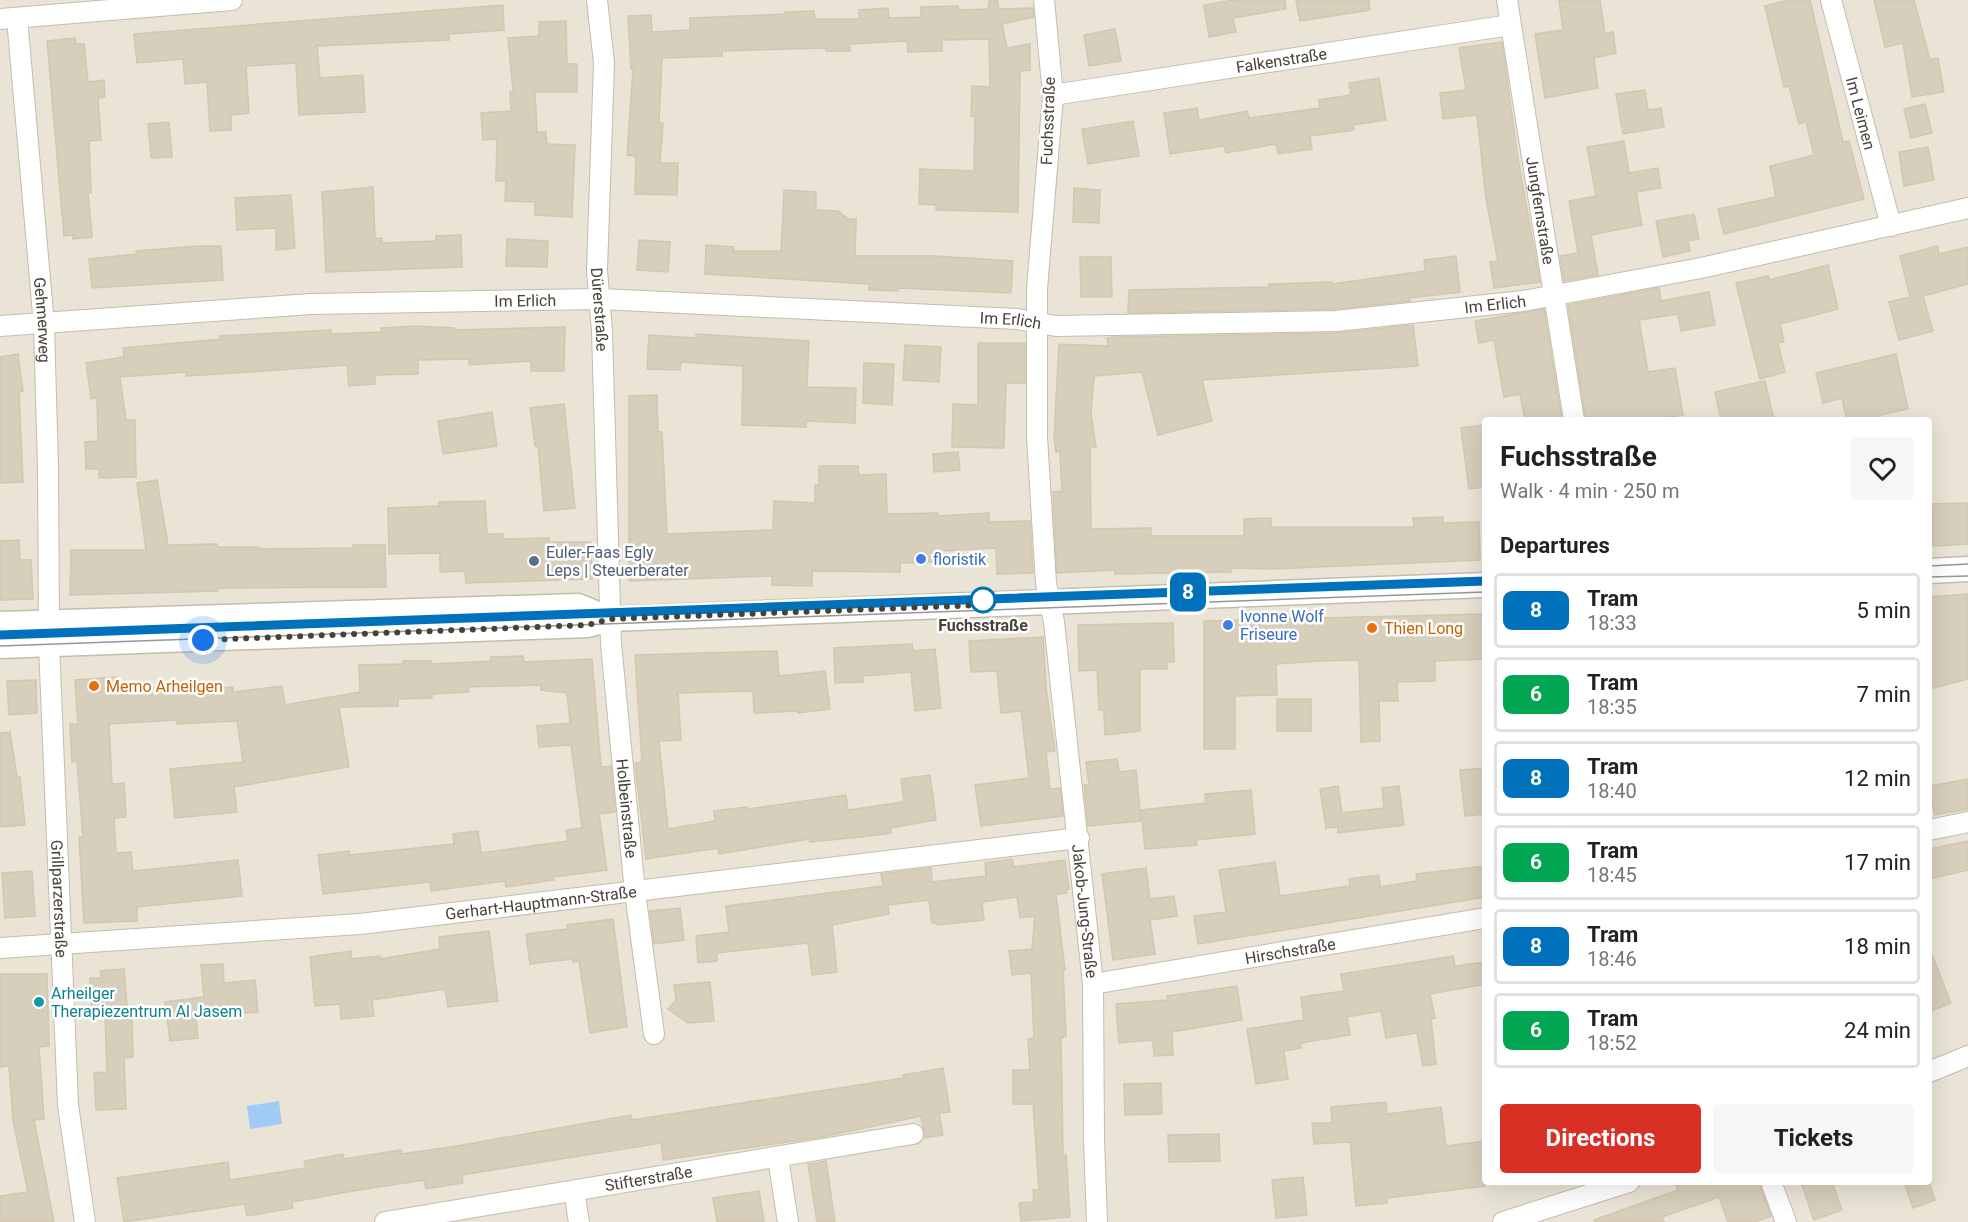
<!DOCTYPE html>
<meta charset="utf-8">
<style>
body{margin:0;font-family:Roboto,sans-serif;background:#f6f6f6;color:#222;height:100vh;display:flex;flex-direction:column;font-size:22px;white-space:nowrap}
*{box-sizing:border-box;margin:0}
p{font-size:20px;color:#767676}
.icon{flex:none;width:33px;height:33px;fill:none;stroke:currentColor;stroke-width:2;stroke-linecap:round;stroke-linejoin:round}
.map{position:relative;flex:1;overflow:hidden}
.panel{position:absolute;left:1482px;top:417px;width:450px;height:768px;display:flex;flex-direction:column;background:#fff;border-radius:6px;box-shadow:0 6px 24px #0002}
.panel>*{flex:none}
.badge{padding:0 12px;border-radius:9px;font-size:21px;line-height:39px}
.you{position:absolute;width:30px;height:30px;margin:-15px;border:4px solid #fff;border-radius:50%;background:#1a73e8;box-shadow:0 0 0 9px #1a73e833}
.map>.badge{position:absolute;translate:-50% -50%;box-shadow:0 0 0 3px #fff}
h2{padding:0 18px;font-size:22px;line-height:54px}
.round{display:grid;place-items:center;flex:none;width:63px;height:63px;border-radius:6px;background:#f6f6f6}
.head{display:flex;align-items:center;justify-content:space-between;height:102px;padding:0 18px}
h1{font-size:28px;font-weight:700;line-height:45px}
.action{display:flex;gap:12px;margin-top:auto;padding:12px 18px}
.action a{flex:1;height:69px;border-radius:6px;background:#d93025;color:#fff;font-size:24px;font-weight:700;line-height:69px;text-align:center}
.action a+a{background:#f6f6f6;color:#222}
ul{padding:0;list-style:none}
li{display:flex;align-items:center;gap:18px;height:75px;margin:0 12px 9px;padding:0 6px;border:3px solid #e0e0e0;border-radius:6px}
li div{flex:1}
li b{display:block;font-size:22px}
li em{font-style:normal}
li .badge{min-width:66px;font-weight:700;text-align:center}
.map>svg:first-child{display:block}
.residential{fill:#e9e4d5;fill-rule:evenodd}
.water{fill:#a1cbf4}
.building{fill:#d7cebc;stroke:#d2c7af;stroke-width:1.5}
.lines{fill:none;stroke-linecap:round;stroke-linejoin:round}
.minor-casing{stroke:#c3bdac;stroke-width:22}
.tertiary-casing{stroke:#c3bdac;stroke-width:27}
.minor{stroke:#fff;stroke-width:20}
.tertiary{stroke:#fff;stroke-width:24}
.tram{stroke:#979797;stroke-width:1.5}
.line-casing{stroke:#fff;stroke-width:14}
.line{stroke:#0072bc;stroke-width:9}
.walk{stroke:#484236;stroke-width:6;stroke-dasharray:0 10.8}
.shop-dot{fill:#3f7fe0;stroke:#fff;stroke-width:2}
.service-dot{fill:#5c6f8a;stroke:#fff;stroke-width:2}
.stop-dot{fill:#fff;stroke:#0072bc;stroke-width:3}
.food-dot{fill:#e8710a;stroke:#fff;stroke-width:2}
.culture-dot{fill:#0f9aa8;stroke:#fff;stroke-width:2}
.labels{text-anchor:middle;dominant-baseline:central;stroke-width:5;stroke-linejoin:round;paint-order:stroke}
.street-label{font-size:16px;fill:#484236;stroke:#fff}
.service-label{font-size:16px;fill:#4e5e75;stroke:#fff;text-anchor:start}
.shop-label{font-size:16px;fill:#366cbe;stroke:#fff;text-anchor:start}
.stop-label{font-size:16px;font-weight:bold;fill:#484236;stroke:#fff}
.food-label{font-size:16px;fill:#c56008;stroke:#fff;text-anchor:start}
.culture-label{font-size:16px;fill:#0d838f;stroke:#fff;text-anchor:start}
</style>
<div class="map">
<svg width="1968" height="1222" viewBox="0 0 1968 1222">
<rect width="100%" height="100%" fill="#f4f2e7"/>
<path class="residential" d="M0,0H1968V1222H0ZM1485,420H1929V1182H1485Z"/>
<polygon class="water" points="279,1101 282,1124 250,1129 247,1106"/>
<g class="building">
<polygon points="989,0 997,0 999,9 1033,8 1034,17 1002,24 1007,48 1030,44 1030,70 1020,71 1018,212 936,210 936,205 919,204 920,169 974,171 975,116 971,116 972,86 990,87 989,39 942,40 942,51 908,52 907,41 850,44 850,51 826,51 826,48 722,51 722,56 662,58 659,123 663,123 660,163 678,163 677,195 635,194 636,156 627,155 633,69 631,69 628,16 651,15 652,32 690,30 690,18 785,14 785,12 814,11 815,19 859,19 859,10 888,8 889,18 921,17 921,7 958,6 958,10 988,9"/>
<polygon points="1234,0 1285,0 1286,9 1233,18 1236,32 1209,37 1204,5"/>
<polygon points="1296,0 1369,0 1370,10 1300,21"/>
<polygon points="1559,0 1600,0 1605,34 1613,32 1616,53 1594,58 1598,88 1545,98 1535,34 1563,30"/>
<polygon points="1789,0 1810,0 1843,142 1849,141 1864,199 1724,234 1718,209 1776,197 1770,166 1814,155 1806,122 1799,124 1789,86 1784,87 1765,6"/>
<polygon points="1874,0 1914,0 1930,60 1938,58 1944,92 1912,97 1903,43 1885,47"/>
<polygon points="503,5 504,30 449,34 449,40 317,46 320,78 363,75 365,112 299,115 296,63 246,66 249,113 231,115 231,130 210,131 207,82 185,84 183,59 137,63 134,34"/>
<polygon points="566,21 567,64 577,64 577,92 535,92 537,132 546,132 547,144 575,145 572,217 535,215 535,202 505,201 506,181 496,181 497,139 483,140 481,113 511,111 510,91 513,91 508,38 539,36 539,22"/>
<polygon points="1115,29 1121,61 1089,66 1084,35"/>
<polygon points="75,38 76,44 84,44 88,82 104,80 105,97 98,98 101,140 89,141 91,193 88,193 92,237 73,239 73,235 64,236 47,41"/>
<polygon points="1502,42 1518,159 1540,282 1494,288 1490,262 1498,261 1486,199 1477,115 1443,119 1440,93 1466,90 1459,48"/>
<polygon points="1379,78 1386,120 1353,125 1354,130 1310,136 1312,149 1278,154 1276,144 1226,153 1224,146 1170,154 1164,113 1197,108 1199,120 1247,111 1249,118 1320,108 1319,100 1351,95 1349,83"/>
<polygon points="1645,90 1648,110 1661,108 1664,127 1623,134 1616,94"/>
<polygon points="1925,104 1932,133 1911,138 1904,109"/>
<polygon points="1133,121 1139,156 1088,164 1082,129"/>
<polygon points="169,122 172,157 151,158 148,124"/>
<polygon points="1624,141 1629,173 1658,168 1661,188 1636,192 1642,225 1591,235 1598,275 1564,281 1560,256 1578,253 1569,201 1596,196 1587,147"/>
<polygon points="1928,147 1934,180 1904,186 1899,152"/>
<polygon points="373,187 375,239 382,238 382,243 436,241 436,236 461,235 462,267 326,272 322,192"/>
<polygon points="1074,188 1100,190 1099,223 1073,222"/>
<polygon points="784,190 816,192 816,210 838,211 848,219 856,219 855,256 935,256 1013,261 1011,293 898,288 898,291 869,290 869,284 705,274 706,245 734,247 733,251 781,251"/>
<polygon points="291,195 295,248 276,250 276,228 237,230 235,198"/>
<polygon points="1694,214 1699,239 1688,241 1690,251 1663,257 1656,221"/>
<polygon points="507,239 548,241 547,267 506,266"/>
<polygon points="639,240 670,242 668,272 637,270"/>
<polygon points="199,246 221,246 223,280 92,288 89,259 137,254 136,251"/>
<polygon points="1937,246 1939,254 1968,247 1968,284 1923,296 1933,331 1899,340 1889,302 1910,297 1900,256"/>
<polygon points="1456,256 1460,292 1410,298 1410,301 1335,309 1128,313 1129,290 1269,287 1269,284 1332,282 1332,284 1425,271 1424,260"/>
<polygon points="1080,257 1111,257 1112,297 1081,297"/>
<polygon points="1828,265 1838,309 1780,324 1784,342 1778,343 1785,372 1760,379 1736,283 1768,276 1769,280"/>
<polygon points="1659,288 1661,301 1709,292 1715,325 1681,331 1678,314 1639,320 1648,372 1675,368 1683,415 1654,420 1586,420 1568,305"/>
<polygon points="1544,309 1562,420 1525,420 1520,394 1504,397 1494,340 1479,343 1475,321"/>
<polygon points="1413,325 1418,366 1202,380 1212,421 1158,435 1142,372 1094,376 1091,413 1096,447 1090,447 1091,529 1151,528 1151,536 1244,536 1244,519 1271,518 1271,527 1414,527 1413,518 1443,517 1443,523 1479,522 1480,560 1272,569 1230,568 1231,572 1115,574 1115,570 1057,573 1053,492 1062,491 1060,451 1056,452 1054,438 1059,344 1108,346 1107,338 1116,337 1336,333"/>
<polygon points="416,326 454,328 454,330 565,327 564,371 531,371 531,361 469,365 469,359 418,360 418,374 375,375 375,384 349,386 347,365 251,372 186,376 186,372 120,377 126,420 135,420 136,477 99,478 99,469 86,469 85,442 98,441 97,398 91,399 86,363 124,357 123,348 221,339 220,336 331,330 331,334 382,332 381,328"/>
<polygon points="696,334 809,341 807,387 856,388 855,423 806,421 806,427 742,425 743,366 681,362 680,370 647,369 649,335 696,338"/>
<polygon points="978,343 1025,343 1025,383 1006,383 1004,448 952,447 953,404 978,405"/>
<polygon points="905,345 941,347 939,382 903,380"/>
<polygon points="18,354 23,391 19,392 23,482 0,483 0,357"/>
<polygon points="1896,354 1908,409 1880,415 1881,420 1847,420 1842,398 1823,403 1816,373"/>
<polygon points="864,363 894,364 892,405 863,403"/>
<polygon points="1765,381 1774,420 1721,420 1715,392"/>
<polygon points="657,395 658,432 662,432 667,534 773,530 774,501 815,503 815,485 819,485 819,466 858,466 859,475 886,474 887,514 938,513 939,516 989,513 989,522 1030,521 1033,573 997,574 996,548 943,551 945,562 900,563 900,572 812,571 812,586 772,585 772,576 629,581 629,396"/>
<polygon points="564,404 575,508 544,511 538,446 535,446 530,408"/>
<polygon points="492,412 497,446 443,454 438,421"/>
<polygon points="1485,425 1485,487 1469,489 1461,428"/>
<polygon points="958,452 960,470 934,472 933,454"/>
<polygon points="157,480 168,545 217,544 217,547 259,547 259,549 353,548 353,545 385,545 386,587 218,588 218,591 70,595 71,550 146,550 137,483"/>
<polygon points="485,501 487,534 503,534 503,539 549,538 549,542 591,542 592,579 466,583 465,571 440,572 440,553 389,554 388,508 439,506 439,502"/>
<polygon points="1968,503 1968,544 1933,546 1932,504"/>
<polygon points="19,540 20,560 31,560 33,599 0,600 0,541"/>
<polygon points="1968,594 1968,679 1929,689 1929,597"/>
<polygon points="1482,614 1484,659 1435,661 1435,681 1397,682 1398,701 1379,701 1380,741 1361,742 1359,660 1319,661 1276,664 1277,695 1235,696 1235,749 1204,749 1204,621"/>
<polygon points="1173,623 1174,662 1167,662 1167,669 1140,669 1140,731 1105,735 1104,710 1099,710 1097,670 1079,671 1078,625"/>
<polygon points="1043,637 1046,687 1055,751 1046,752 1050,789 1060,788 1063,816 981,826 975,785 1029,778 1021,711 1001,713 997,671 971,672 969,641"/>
<polygon points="912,644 913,651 935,649 941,708 915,711 911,672 863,676 863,682 835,683 834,648"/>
<polygon points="777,651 779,676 825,671 830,709 798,713 797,711 754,713 753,691 678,693 681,740 659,741 668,829 715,821 714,811 747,807 748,809 846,795 848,810 904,802 901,779 930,775 936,820 890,828 891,833 861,837 810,842 809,839 719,854 718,848 646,859 635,763 642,762 635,655"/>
<polygon points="523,656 524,662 592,659 601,767 611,766 615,812 599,814 607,870 553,877 554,880 506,887 505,881 431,891 430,882 323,894 318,855 349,851 350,855 454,844 453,834 478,831 481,853 568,841 566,830 582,828 571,745 539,747 537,726 570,723 567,693 541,690 541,685 468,687 469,692 432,694 432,698 398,699 398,706 339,707 349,767 234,787 237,812 175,818 170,769 243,762 237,721 177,724 177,720 109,724 112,784 124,783 126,817 114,818 116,853 131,852 133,871 238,860 242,896 137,907 137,921 84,923 79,837 83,837 77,761 72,762 70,724 78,724 75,680 116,677 116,689 159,687 160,691 233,687 233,692 282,686 285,705 360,692 359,665 403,664 403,661 431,661 432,664 491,661 491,657"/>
<polygon points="36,680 37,713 9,715 7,681"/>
<rect x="1277" y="699" width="34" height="32"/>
<polygon points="10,732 17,777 20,777 25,825 0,827 0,733"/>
<polygon points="1117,759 1119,772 1136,770 1141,821 1088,826 1084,785 1089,785 1086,762"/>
<polygon points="1485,768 1485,814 1465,816 1460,770"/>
<polygon points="1968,779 1968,809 1935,815 1929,786"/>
<polygon points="1338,786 1342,813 1384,808 1382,788 1399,786 1404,825 1338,833 1338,827 1326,828 1320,789"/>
<polygon points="1251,790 1255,834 1196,840 1197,845 1145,849 1141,810 1206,803 1205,794"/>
<polygon points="1968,841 1968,870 1929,879 1929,849"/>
<polygon points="1012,859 1014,867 1065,860 1069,889 1066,890 1067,893 1056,894 1065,970 1063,970 1066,1037 1061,1038 1063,1155 1066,1155 1070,1217 1021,1221 1019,1203 1034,1202 1033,1190 1039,1190 1033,1104 1013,1104 1013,1070 1030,1070 1028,1039 1034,1038 1031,973 1012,975 1009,951 1032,949 1035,916 1020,918 1017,897 982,902 984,920 937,925 936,923 932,923 929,900 888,905 889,914 832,925 837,972 812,975 808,943 717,953 717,961 698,963 696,936 729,932 726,906 883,886 881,874 931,868 932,882 986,876 985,863"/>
<polygon points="1275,862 1280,896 1350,886 1349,879 1379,875 1380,887 1417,881 1416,874 1485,866 1485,897 1198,944 1194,916 1226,912 1219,870"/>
<polygon points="1146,868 1150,899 1174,896 1177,916 1150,920 1155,954 1113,960 1102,874"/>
<polygon points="32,871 35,916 5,918 2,873"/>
<polygon points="680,908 684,940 654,944 650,911"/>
<polygon points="613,919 627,1027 590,1033 579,961 573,962 572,959 530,964 526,934 568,929 567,925"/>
<polygon points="489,931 498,1001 448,1007 445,989 372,1000 374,1016 341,1019 340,1004 315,1006 310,957 351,951 351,959 380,956 380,959 440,949 439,937"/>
<polygon points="1930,950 1951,1003 1929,1012 1929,951"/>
<polygon points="1453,956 1455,966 1485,962 1485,984 1430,994 1435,1018 1431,1019 1436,1064 1423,1066 1417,1033 1386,1038 1381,1011 1347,1017 1350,1035 1300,1043 1301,1048 1284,1051 1288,1079 1256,1084 1247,1029 1304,1020 1301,997 1344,991 1341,974"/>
<polygon points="223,964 224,983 255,980 258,1012 196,1017 198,1038 170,1041 165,1002 204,997 201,965"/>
<polygon points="124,969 128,1019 132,1019 133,1057 124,1058 126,1109 96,1110 94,1073 107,1072 105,1012 92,1012 90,978 101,978 100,971"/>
<polygon points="0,974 47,974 49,1046 39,1047 44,1119 34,1120 54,1222 0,1222 0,1196 28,1192 13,1121 9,1066 0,1067"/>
<polygon points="710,982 714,1021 688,1023 668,1009 676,1000 674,985"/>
<polygon points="1237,986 1242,1020 1172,1032 1173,1055 1154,1056 1153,1040 1119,1043 1116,1004 1168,1000 1167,996"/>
<polygon points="943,1068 950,1112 939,1113 943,1135 925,1138 921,1116 822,1137 663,1160 661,1143 462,1175 463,1183 426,1189 424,1180 353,1191 292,1202 293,1208 247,1216 245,1204 124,1222 117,1178 228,1162 230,1180 306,1168 304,1161 343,1154 344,1159 401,1150 401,1154 457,1146 631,1115 632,1120 904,1078 903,1075"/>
<polygon points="1161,1083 1162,1114 1125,1115 1124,1084"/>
<polygon points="1386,1102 1387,1114 1441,1107 1446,1146 1485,1141 1485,1186 1387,1198 1387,1203 1356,1206 1350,1142 1314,1144 1312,1123 1332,1123 1331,1107"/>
<polygon points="1219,1134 1220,1161 1169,1162 1168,1135"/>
<polygon points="826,1161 835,1222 817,1222 808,1164"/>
<polygon points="1303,1177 1307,1215 1276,1218 1272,1180"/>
<polygon points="1685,1182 1759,1182 1771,1216 1755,1222 1728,1222 1719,1197 1662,1217 1664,1222 1595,1222 1594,1220 1678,1190 1676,1185"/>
<polygon points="1801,1182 1832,1182 1842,1210 1814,1220"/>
<polygon points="1904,1182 1929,1182 1935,1200 1913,1208"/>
<polygon points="759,1191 764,1222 717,1222 713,1198"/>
</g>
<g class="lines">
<g class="minor-casing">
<g id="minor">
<path id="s1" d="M597,0L604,63L597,270L602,331L611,644L635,892L654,1034"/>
<path id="s2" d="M1044,0L1053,95L1037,289V437L1046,583L1054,622L1093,984L1094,1139L1097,1222"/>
<path id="s3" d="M1507,0L1574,420"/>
<path id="s4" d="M1831,0L1891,226"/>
<path id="s5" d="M17,18L44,325L48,468L49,623"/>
<polyline points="0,19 232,0"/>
<path id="s6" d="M1053,95L1510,25"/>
<path id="s7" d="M0,326L311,304L600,299L1017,319L1056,326L1336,321L1523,301L1701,268L1968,208"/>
<path id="s8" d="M49,645L68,1105L85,1222"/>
<polyline points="1929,830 1968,822"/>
<path id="s9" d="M0,948L360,924L1079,838"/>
<path id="s10" d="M1093,984L1485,918"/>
<polyline points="1929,1072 1968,1056"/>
<polyline points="778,1158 788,1222"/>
<polyline points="1771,1182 1786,1222"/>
<polyline points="574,1191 579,1222"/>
<path id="s11" d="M385,1222L913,1134"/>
<polyline points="1503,1222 1629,1182"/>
</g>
</g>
<g class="tertiary-casing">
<g id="tertiary">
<polyline points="1929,571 1968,569"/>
<polyline points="0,624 578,606 610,619"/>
<polyline points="0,646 588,625 610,619 1485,585"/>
</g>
</g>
<use href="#minor" class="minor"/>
<use href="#tertiary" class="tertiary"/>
<g class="tram">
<polyline points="1929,566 1968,564"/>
<polyline points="1929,577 1968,576"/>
<polyline points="0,636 1485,581"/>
<polyline points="0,646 1485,592"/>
</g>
</g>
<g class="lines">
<g class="line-casing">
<polyline id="line" points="0,635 1485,581"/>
</g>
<use href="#line" class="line"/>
<polyline class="walk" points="203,640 588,625 610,619 984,605 983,600"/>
</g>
<g class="shop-dot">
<circle cx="921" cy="559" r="6"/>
<circle cx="1228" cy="625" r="6"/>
</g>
<circle class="service-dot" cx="534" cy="561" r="6"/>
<circle class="stop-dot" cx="983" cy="600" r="12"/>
<g class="food-dot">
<circle cx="1372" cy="628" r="6"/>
<circle cx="94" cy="686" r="6"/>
</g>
<circle class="culture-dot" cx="39" cy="1002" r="6"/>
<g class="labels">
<g class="street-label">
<text stroke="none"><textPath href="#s6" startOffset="231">Falkenstraße</textPath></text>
<text stroke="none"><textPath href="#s4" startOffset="117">Im Leimen</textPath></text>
<text transform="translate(1048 121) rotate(-88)">Fuchsstraße</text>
<text stroke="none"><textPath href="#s3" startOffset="213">Jungfernstraße</textPath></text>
<text stroke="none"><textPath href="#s7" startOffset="526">Im Erlich</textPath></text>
<text stroke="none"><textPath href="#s7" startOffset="1498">Im Erlich</textPath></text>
<text stroke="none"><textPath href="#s1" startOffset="310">Dürerstraße</textPath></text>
<text stroke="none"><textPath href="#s5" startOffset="303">Gehmerweg</textPath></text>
<text stroke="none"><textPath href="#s7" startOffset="1012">Im Erlich</textPath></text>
<text stroke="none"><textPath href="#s1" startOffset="810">Holbeinstraße</textPath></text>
<text stroke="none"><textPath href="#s8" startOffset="254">Grillparzerstraße</textPath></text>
<text stroke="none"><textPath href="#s9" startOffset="543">Gerhart-Hauptmann-Straße</textPath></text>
<text stroke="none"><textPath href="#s2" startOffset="915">Jakob-Jung-Straße</textPath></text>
<text stroke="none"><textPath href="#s10" startOffset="200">Hirschstraße</textPath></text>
<text stroke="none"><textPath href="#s11" startOffset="267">Stifterstraße</textPath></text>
</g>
<g class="service-label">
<text x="546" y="552">Euler-Faas Egly<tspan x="546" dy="18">Leps | Steuerberater</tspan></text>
</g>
<g class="shop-label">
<text x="933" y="559">floristik</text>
<text x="1240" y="616">Ivonne Wolf<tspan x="1240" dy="18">Friseure</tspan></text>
</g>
<g class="stop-label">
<text x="983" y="625">Fuchsstraße</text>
</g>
<g class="food-label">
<text x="1384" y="628">Thien Long</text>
<text x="106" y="686">Memo Arheilgen</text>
</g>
<g class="culture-label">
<text x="51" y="993">Arheilger<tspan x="51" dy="18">Therapiezentrum Al Jasem</tspan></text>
</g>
</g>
</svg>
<div class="you" style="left:203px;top:640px"></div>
<b class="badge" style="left:1188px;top:592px;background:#0072bc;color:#fff">8</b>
<section class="panel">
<div class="head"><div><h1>Fuchsstraße</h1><p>Walk · 4 min · 250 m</p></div><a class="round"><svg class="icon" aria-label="heart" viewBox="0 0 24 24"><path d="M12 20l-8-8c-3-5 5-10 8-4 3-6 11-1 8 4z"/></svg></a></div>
<h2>Departures</h2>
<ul>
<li><span class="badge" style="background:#0072bc;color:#fff">8</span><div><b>Tram</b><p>18:33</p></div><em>5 min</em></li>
<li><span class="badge" style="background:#00a651;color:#fff">6</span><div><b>Tram</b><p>18:35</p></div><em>7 min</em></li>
<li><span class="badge" style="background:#0072bc;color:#fff">8</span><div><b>Tram</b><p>18:40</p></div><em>12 min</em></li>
<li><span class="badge" style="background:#00a651;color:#fff">6</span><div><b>Tram</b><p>18:45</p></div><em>17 min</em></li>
<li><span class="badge" style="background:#0072bc;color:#fff">8</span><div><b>Tram</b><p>18:46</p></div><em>18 min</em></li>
<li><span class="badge" style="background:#00a651;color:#fff">6</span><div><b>Tram</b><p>18:52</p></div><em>24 min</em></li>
</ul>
<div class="action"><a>Directions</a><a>Tickets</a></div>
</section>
</div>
